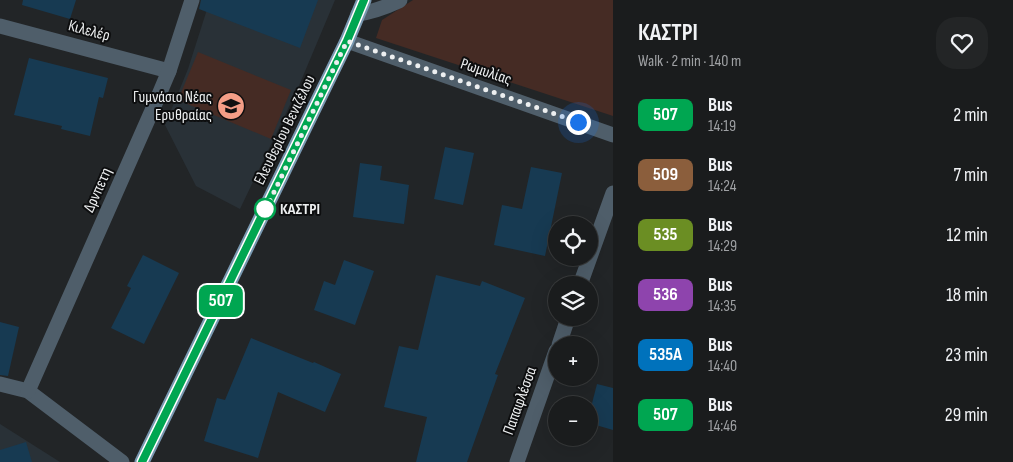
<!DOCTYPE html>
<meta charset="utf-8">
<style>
body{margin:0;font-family:"Sofia Sans Condensed",sans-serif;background:#232526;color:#f1f3f6;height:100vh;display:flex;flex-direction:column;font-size:19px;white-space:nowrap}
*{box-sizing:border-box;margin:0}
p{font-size:16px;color:#9fa1a4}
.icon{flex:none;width:28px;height:28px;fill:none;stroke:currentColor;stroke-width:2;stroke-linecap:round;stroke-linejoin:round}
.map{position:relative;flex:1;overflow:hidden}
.side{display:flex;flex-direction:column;background:#1a1c1d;width:400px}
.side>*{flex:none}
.badge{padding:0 10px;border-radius:8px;font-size:18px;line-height:32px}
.buttons{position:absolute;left:548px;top:216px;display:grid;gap:10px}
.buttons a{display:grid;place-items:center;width:50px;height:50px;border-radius:50%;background:#1a1c1d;box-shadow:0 5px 20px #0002,0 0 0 1px #383a3b;font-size:25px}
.you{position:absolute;width:25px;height:25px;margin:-12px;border:4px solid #fff;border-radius:50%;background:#1a73e8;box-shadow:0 0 0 8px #1a73e833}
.map>.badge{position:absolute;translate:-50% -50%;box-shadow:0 0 0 2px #fff}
.round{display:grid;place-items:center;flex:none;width:52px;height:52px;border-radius:20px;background:#232526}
.headline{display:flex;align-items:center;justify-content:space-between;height:85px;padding:0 25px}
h1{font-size:24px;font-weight:700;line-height:38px}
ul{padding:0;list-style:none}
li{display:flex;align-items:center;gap:15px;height:60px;padding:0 25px}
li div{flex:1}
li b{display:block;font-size:19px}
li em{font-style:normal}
li .badge{min-width:55px;font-weight:700;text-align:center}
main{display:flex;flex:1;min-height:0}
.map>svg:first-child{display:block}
.built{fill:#293137}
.green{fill:#452b24}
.building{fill:#173a52}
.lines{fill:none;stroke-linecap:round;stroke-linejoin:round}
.minor{stroke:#4f5e6a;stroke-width:15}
.major{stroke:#7797af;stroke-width:15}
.line-casing{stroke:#fff;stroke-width:11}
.line{stroke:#00a651;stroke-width:8}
.walk{stroke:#edeff0;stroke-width:5;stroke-dasharray:0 9}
.stop-dot{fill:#fff;stroke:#00a651;stroke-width:2.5}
.labels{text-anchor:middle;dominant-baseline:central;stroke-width:4;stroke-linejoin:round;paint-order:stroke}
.street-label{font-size:16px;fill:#edeff0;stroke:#0d0e0f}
.poi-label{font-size:16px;fill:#edeff0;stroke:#0d0e0f;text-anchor:end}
.stop-label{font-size:16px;font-weight:bold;fill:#edeff0;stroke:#0d0e0f;text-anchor:start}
</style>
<main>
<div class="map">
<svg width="613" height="462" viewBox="0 0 613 462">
<rect width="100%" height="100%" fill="#222527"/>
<g class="built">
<polygon points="210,0 335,0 298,88 240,209 196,186 165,125 188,69"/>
<polygon points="0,424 60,462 0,462"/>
</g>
<g class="green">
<polygon points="413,0 613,0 613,116 376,38 382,20"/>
<polygon points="198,52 291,90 271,139 178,100"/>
</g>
<g class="building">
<polygon points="23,0 76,0 70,19 22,5"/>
<polygon points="201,0 318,0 300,48 199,9"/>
<polygon points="29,58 108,78 103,98 99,97 90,136 61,129 62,126 14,115"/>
<polygon points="445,147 474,153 463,205 434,199"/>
<polygon points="360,163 382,166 380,180 409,185 404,224 353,217"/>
<polygon points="531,167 562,173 545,256 494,245 502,205 522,209"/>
<polygon points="143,255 179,273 144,344 111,328 131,288 127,286"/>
<polygon points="344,260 374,271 355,325 314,310 324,281 335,285"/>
<polygon points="436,275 480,286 482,281 525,298 495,374 498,375 467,462 416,462 427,417 384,407 399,346 418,350"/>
<polygon points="0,322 19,327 8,376 0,375"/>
<polygon points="251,338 313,363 314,362 341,374 325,412 278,392 258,458 204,441 217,398 225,400"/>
<polygon points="597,384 613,388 613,430 589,423 589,415"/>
<polygon points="26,442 32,462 0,462 0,450"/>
</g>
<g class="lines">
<g class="minor">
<path d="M358,14C373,12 386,7 399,1L400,0"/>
<polyline points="0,26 169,71"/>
<polyline points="347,41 613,135"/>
<polyline points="580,285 613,193"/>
<polyline points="559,345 568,318"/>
<polyline points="0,384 28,391 122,462"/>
<polyline points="28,391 158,97 169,71 192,0"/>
<polyline points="517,462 556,351"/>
</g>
<polyline class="major" points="142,462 347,41 364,0"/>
</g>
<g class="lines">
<g class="line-casing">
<polyline id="line" points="142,462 347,41 364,0"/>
</g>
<use href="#line" class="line"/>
<polyline class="walk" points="265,209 262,217 347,41 578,122"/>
</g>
<defs>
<g id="school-disc" transform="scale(1.4375)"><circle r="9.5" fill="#f49e87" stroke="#0d0e0f"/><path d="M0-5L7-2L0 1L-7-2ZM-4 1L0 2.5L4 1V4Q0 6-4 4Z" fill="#111"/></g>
</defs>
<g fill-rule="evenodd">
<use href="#school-disc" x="231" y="106"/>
</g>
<circle class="stop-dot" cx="265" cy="209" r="10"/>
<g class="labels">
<g class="street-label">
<text transform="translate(89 31) rotate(15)">Κιλελέρ</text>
<text transform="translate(486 72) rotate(19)">Ρωμυλίας</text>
<text transform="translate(285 130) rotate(-64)">Ελευθερίου Βενιζέλου</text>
<text transform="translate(98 190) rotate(-66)">Δρνπετη</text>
<text transform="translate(520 401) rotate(-70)">Παπαφλέσσα</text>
</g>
<g class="poi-label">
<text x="212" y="97">Γυμνάσιο Νέας<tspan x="212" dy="18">Ερυθραίας</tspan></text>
</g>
<g class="stop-label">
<text x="280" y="209">ΚΑΣΤΡΙ</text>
</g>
</g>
</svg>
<div class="buttons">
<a><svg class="icon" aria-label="locate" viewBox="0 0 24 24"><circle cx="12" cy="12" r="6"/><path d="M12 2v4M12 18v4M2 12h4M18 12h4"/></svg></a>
<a><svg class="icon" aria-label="layers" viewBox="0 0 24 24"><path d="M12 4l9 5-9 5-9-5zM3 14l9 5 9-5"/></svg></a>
<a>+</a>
<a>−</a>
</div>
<div class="you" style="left:578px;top:122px"></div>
<b class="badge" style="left:221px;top:301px;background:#00a651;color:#fff">507</b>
</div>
<section class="side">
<div class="headline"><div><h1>ΚΑΣΤΡΙ</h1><p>Walk · 2 min · 140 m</p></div><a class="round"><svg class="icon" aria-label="heart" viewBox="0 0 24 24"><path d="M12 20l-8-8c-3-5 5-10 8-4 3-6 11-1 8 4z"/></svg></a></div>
<ul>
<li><span class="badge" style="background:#00a651;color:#fff">507</span><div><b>Bus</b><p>14:19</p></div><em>2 min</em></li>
<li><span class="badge" style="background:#8b5e3c;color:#fff">509</span><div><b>Bus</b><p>14:24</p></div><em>7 min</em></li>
<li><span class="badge" style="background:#6b8e23;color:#fff">535</span><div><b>Bus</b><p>14:29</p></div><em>12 min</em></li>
<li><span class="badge" style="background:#8e44ad;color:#fff">536</span><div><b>Bus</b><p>14:35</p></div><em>18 min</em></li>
<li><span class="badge" style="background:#0072bc;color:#fff">535A</span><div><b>Bus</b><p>14:40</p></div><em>23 min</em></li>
<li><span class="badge" style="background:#00a651;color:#fff">507</span><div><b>Bus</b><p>14:46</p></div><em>29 min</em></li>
</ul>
</section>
</main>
